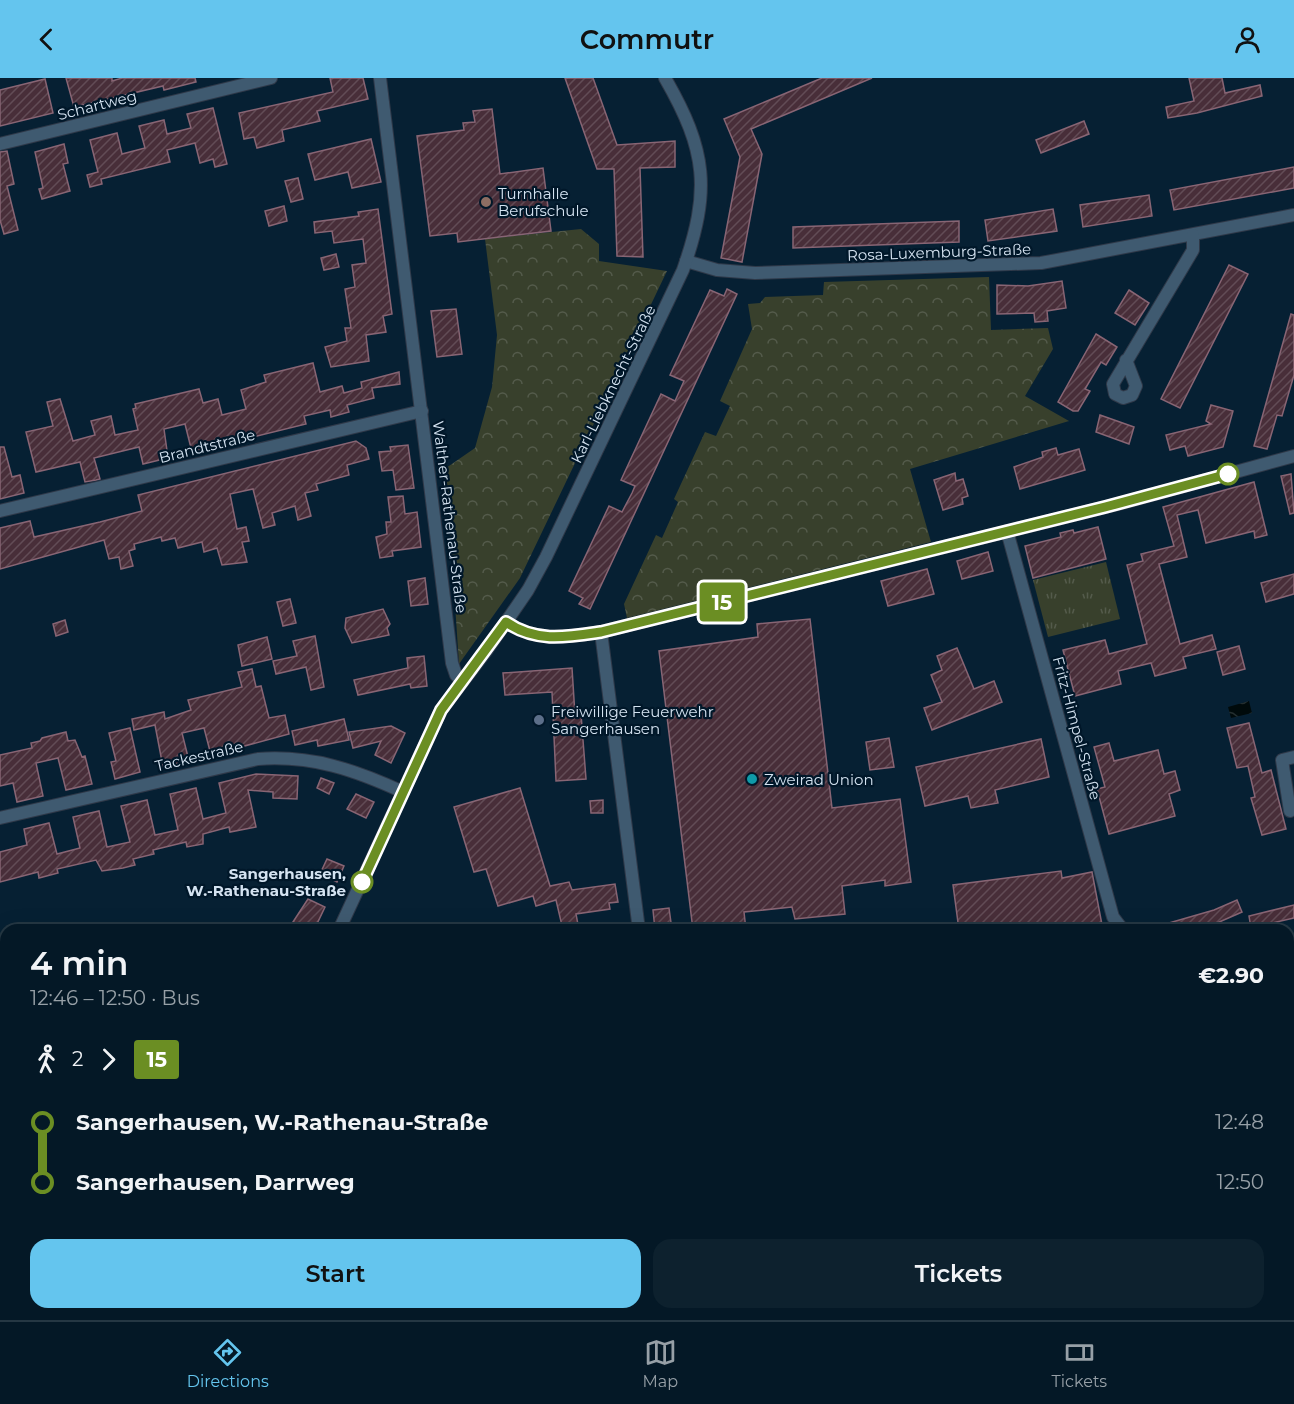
<!DOCTYPE html>
<meta charset="utf-8">
<style>
body{margin:0;font-family:Montserrat,sans-serif;background:#0d212e;color:#f1f3f6;height:100vh;display:flex;flex-direction:column;font-size:22px;white-space:nowrap}
*{box-sizing:border-box;margin:0}
p{font-size:20px;color:#97a0a7}
.icon{flex:none;width:33px;height:33px;fill:none;stroke:currentColor;stroke-width:2;stroke-linecap:round;stroke-linejoin:round}
.map{position:relative;flex:1;overflow:hidden}
.side{position:absolute;left:0px;top:846px;width:1294px;height:396px;display:flex;flex-direction:column;background:#041826;border-radius:18px 18px 0 0;box-shadow:0 6px 24px #0002,0 0 0 2px #253743}
.side>*{flex:none}
.badge{padding:0 12px;border-radius:4px;font-size:21px;line-height:39px}
.map>.badge{position:absolute;translate:-50% -50%;box-shadow:0 0 0 3px #fff}
.legs{display:flex;align-items:center;gap:9px;height:66px;padding:0 30px;font-size:20px}
.legs p{margin-inline-start:auto}
.headline{display:flex;align-items:center;justify-content:space-between;height:102px;padding:0 30px}
h1{font-size:33px;font-weight:600;line-height:45px}
.cta{display:flex;gap:12px;margin-top:auto;padding:12px 30px}
.cta a{flex:1;height:69px;border-radius:18px;background:#64c5ee;color:#111;font-size:24px;font-weight:600;line-height:69px;text-align:center}
.cta a+a{background:#0d212e;color:#f1f3f6}
ul{padding:0 30px;list-style:none}
li{display:flex;align-items:center;gap:21px;height:60px;font-size:22px}
li i{display:grid;place-items:center;width:9px;height:100%;margin:0 8px;background:currentColor}
li i::after{content:'';width:15px;height:15px;margin:-8px;border:4px solid;border-radius:50%;background:#041826}
li p{margin-inline-start:auto}
li:first-child i{background:linear-gradient(#0000 50%,currentColor 0)}
li:last-child i{background:linear-gradient(currentColor 50%,#0000 0)}
header{display:flex;justify-content:space-between;align-items:center;height:78px;padding:0 30px;background:#64c5ee;color:#111;font-size:27px;font-weight:600}
.dock{display:flex;justify-content:space-around;align-items:center;height:84px;border-top:2px solid #253743;background:#041826;font-size:16px;color:#97a0a7}
.dock a{display:grid;justify-items:center;gap:3px}
.dock .current{color:#64c5ee}
.map>svg:first-child{display:block}
.grass{fill:url(#grass-tufts)}
.forest{fill:url(#forest-crowns)}
.water{fill:url(#water-waves)}
.building{fill:url(#building-hatch);stroke:#886574;stroke-width:1.5}
.lines{fill:none;stroke-linecap:round;stroke-linejoin:round}
.minor-casing{stroke:#2f3949;stroke-width:14}
.secondary-casing{stroke:#2f3949;stroke-width:18}
.minor{stroke:#3f5a70;stroke-width:12}
.secondary{stroke:#5f695a;stroke-width:16}
.line-1-casing{stroke:#fff;stroke-width:14}
.line-1{stroke:#6b8e23;stroke-width:9}
.education-dot{fill:#8d6e63;stroke:#001729;stroke-width:2}
.stop-1-dot{fill:#fff;stroke:#6b8e23;stroke-width:3}
.service-dot{fill:#5c6f8a;stroke:#001729;stroke-width:2}
.culture-dot{fill:#0f9aa8;stroke:#001729;stroke-width:2}
.labels{text-anchor:middle;dominant-baseline:central;stroke-width:4.5;stroke-linejoin:round;paint-order:stroke}
.street-label{font-size:15px;fill:#d4e3f1;stroke:#001729}
.poi-label{font-size:15px;fill:#d4e3f1;stroke:#001729;text-anchor:start}
.stop-label{font-size:15px;font-weight:bold;fill:#d4e3f1;stroke:#001729;text-anchor:end}
</style>
<header><svg class="icon" aria-label="back" viewBox="0 0 24 24"><path d="M15 5l-7 7 7 7"/></svg>Commutr<svg class="icon" aria-label="person" viewBox="0 0 24 24"><circle cx="12" cy="8" r="4"/><path d="M4 21q1-7 8-7t8 7"/></svg></header>
<div class="map">
<svg width="1294" height="1242" viewBox="0 0 1294 1242">
<defs>
<pattern id="grass-tufts" width="24" height="20" patternUnits="userSpaceOnUse" patternTransform="scale(1.5)"><rect width="24" height="20" fill="#38402c"/><path d="M3 7l-1-3M5 7V3M7 7l1-3M15 17l-1-3M17 17v-4M19 17l1-3" fill="none" stroke="#545b4b"/></pattern>
<pattern id="forest-crowns" width="20" height="18" patternUnits="userSpaceOnUse" patternTransform="scale(1.5)"><rect width="20" height="18" fill="#38402c"/><path d="M2 6a3 3 0 1 1 6 0M12 15a3 3 0 1 1 6 0" fill="none" stroke="#545b4b"/></pattern>
<pattern id="water-waves" width="16" height="10" patternUnits="userSpaceOnUse" patternTransform="scale(1.5)"><rect width="16" height="10" fill="#000a0b"/><path d="M0 5q4-4 8 0t8 0" fill="none" stroke="#242e2f"/></pattern>
<pattern id="building-hatch" width="6" height="6" patternUnits="userSpaceOnUse" patternTransform="scale(1.5)"><rect width="6" height="6" fill="#482e39"/><path d="M-1 1l2-2M0 6l6-6M5 7l2-2" fill="none" stroke="#624c56"/></pattern>
</defs>
<rect width="100%" height="100%" fill="#062033"/>
<g class="grass">
<polygon points="1106,484 1120,541 1048,559 1033,502"/>
<polygon points="1294,873 1294,1060 1289,1062 1288,874"/>
</g>
<g class="forest">
<polygon points="581,151 599,166 599,183 667,193 520,500 459,586 446,390 475,370 492,309 497,257 485,161"/>
<polygon points="989,199 991,252 1048,250 1053,271 1025,318 1069,343 910,391 931,464 627,540 624,526 656,457 662,460 678,424 674,421 705,354 716,358 730,328 720,323 752,251 748,226 760,225 765,219 823,217 824,204"/>
<polygon points="6,1214 6,1236 277,1236 278,1242 7,1242 0,1234 0,1215"/>
</g>
<polygon class="water" points="1249,623 1252,635 1231,640 1228,629"/>
<g class="building">
<polygon points="66,0 112,0 112,3 122,0 195,0 196,4 164,12 163,8 74,29"/>
<polygon points="330,0 363,0 368,21 317,33 320,43 282,52 284,63 257,70 254,59 244,61 239,35 333,14"/>
<polygon points="565,0 593,0 617,67 675,63 675,89 640,90 643,179 617,178 614,91 597,91"/>
<polygon points="822,0 872,0 751,51 762,76 742,184 721,180 740,79 724,41"/>
<polygon points="1189,0 1222,0 1225,15 1260,7 1262,18 1197,35 1168,40 1166,29 1194,23"/>
<polygon points="45,1 53,35 0,48 0,12"/>
<polygon points="213,30 227,86 215,89 213,81 200,85 195,65 167,72 170,84 101,101 102,106 90,109 87,97 98,94 90,62 117,55 122,76 145,70 139,48 164,42 167,56 191,50 187,36"/>
<polygon points="492,31 500,96 543,90 551,153 458,164 457,155 430,158 417,58 464,52 463,45 475,44 473,33"/>
<polygon points="1084,43 1089,56 1041,75 1036,62"/>
<polygon points="371,61 381,104 352,110 348,94 315,102 308,76"/>
<polygon points="64,66 68,85 63,86 70,113 42,121 39,111 43,110 35,74"/>
<polygon points="7,73 14,106 7,108 18,152 4,156 0,142 0,74"/>
<polygon points="1294,89 1294,110 1174,132 1170,112"/>
<polygon points="298,100 303,121 291,124 285,103"/>
<polygon points="1149,117 1152,138 1083,149 1080,127"/>
<polygon points="284,128 287,143 269,148 265,133"/>
<polygon points="378,131 392,236 383,238 386,254 366,257 369,283 331,289 325,269 347,263 345,250 351,250 345,211 355,209 352,187 366,185 363,161 334,165 332,153 315,155 314,144 359,138 358,134"/>
<polygon points="1053,131 1057,153 988,163 985,142"/>
<polygon points="959,143 959,164 793,170 793,149"/>
<polygon points="336,176 339,189 324,192 321,180"/>
<polygon points="1229,187 1248,196 1180,330 1161,321"/>
<polygon points="1062,203 1066,230 1047,233 1048,243 1035,244 1034,235 997,236 997,207 1028,208"/>
<polygon points="727,211 737,216 590,531 579,526 583,520 569,513 609,428 622,434 632,415 635,408 621,402 661,316 675,323 684,303 670,297 710,212 724,218"/>
<polygon points="1129,212 1149,225 1135,247 1115,235"/>
<polygon points="456,231 462,276 437,279 431,233"/>
<polygon points="1291,236 1294,237 1294,297 1282,338 1277,337 1267,371 1254,368"/>
<polygon points="1096,256 1117,269 1106,287 1101,284 1085,311 1090,313 1078,333 1073,333 1058,324"/>
<polygon points="313,285 320,314 342,308 344,315 362,310 361,304 399,294 400,306 372,310 374,320 347,327 349,334 331,339 330,332 304,338 306,346 192,374 185,346 164,351 168,380 143,386 139,369 94,380 100,401 96,402 85,404 80,384 36,394 26,354 53,348 47,324 60,321 73,363 95,357 91,343 111,338 115,357 138,352 133,331 136,330 135,326 199,311 203,325 218,321 222,337 246,331 241,312 266,304 264,297"/>
<polygon points="1211,327 1233,333 1223,369 1188,378 1185,368 1170,372 1166,357 1211,346 1206,343"/>
<polygon points="1100,337 1134,349 1129,366 1096,354"/>
<polygon points="356,363 366,370 369,381 347,387 349,397 316,406 318,412 305,415 311,438 298,442 295,428 272,435 275,447 263,450 253,411 230,416 237,451 246,449 249,463 242,464 247,484 222,487 217,470 204,474 202,464 178,470 175,460 162,463 161,459 134,466 135,471 129,473 133,488 121,491 119,479 109,481 104,462 0,491 0,450 30,443 34,459 100,444 142,433 138,417"/>
<polygon points="408,367 414,410 396,412 393,392 382,393 379,374 391,373 390,369"/>
<polygon points="0,369 4,369 12,399 20,397 24,415 0,421"/>
<polygon points="1056,370 1058,377 1079,371 1085,392 1020,411 1014,389 1043,379 1042,374"/>
<polygon points="955,395 956,403 963,401 968,418 962,420 963,426 943,432 934,402"/>
<polygon points="1291,396 1294,435 1290,436 1281,398"/>
<polygon points="1254,404 1267,457 1255,460 1254,453 1206,465 1198,432 1177,437 1187,479 1159,486 1180,566 1212,557 1216,571 1183,579 1186,590 1155,598 1151,585 1118,593 1121,606 1075,618 1063,572 1105,562 1109,576 1147,566 1127,487 1143,483 1141,476 1174,468 1163,429"/>
<polygon points="403,418 405,436 417,434 421,469 392,473 393,478 380,480 376,459 387,456 386,444 391,444 388,419"/>
<polygon points="1098,449 1106,481 1033,500 1025,468 1061,459 1060,455 1073,452 1074,455"/>
<polygon points="988,474 993,493 962,501 957,483"/>
<polygon points="927,491 934,516 888,528 881,503"/>
<polygon points="1294,496 1294,516 1266,524 1261,505"/>
<polygon points="425,500 428,526 411,528 408,503"/>
<polygon points="290,521 296,545 283,548 277,524"/>
<polygon points="383,531 390,546 387,550 389,557 352,565 345,550 346,540"/>
<polygon points="810,541 832,730 900,721 911,804 885,808 885,802 842,808 845,836 795,841 792,829 744,834 746,852 693,852 659,573 758,559 757,546"/>
<polygon points="65,542 68,554 56,558 53,546"/>
<polygon points="315,558 324,609 311,612 306,589 276,596 273,583 297,578 293,563"/>
<polygon points="267,559 272,581 242,588 238,567"/>
<polygon points="1239,568 1245,591 1223,597 1217,574"/>
<polygon points="957,570 974,611 994,603 1002,624 932,652 924,630 942,624 931,597 942,592 937,578"/>
<polygon points="424,578 427,608 411,610 410,606 358,617 354,602 408,590 407,580"/>
<polygon points="572,590 575,637 581,636 586,701 556,703 552,614 505,617 503,595"/>
<polygon points="252,591 256,609 261,608 269,640 285,637 289,656 211,677 204,650 182,655 189,683 163,689 155,647 134,652 132,641 164,634 165,641 191,632 188,622 242,609 238,594"/>
<polygon points="344,641 349,662 318,668 317,662 295,667 292,653"/>
<polygon points="1249,645 1262,695 1271,692 1286,751 1262,757 1251,720 1255,719 1248,688 1237,690 1227,650"/>
<polygon points="391,648 405,655 391,685 375,677 381,663 353,670 349,654"/>
<polygon points="130,650 140,694 115,701 111,684 116,683 109,655"/>
<polygon points="66,654 68,663 75,662 82,679 85,678 92,706 66,712 58,680 36,685 43,718 17,724 13,705 0,708 0,677 32,670 31,665 40,663 42,660"/>
<polygon points="889,660 894,689 870,692 866,664"/>
<polygon points="1041,661 1049,699 995,712 998,725 971,730 968,718 925,728 916,689"/>
<polygon points="1109,665 1114,683 1158,672 1164,696 1175,693 1180,712 1169,716 1175,738 1109,756 1097,711 1105,709 1094,669"/>
<polygon points="256,696 298,698 297,721 273,720 273,714 248,712 256,749 230,754 229,749 203,756 203,766 187,769 186,764 153,772 154,776 133,781 135,787 123,790 102,793 96,782 57,791 58,795 39,800 38,794 0,804 0,774 27,767 24,751 49,745 57,776 80,770 73,739 99,733 107,769 130,764 121,728 147,722 155,757 178,752 170,716 196,710 203,741 226,735 219,705"/>
<polygon points="321,700 334,705 329,716 317,710"/>
<polygon points="520,710 550,808 569,804 572,812 615,806 618,824 609,825 610,831 576,836 579,852 563,852 556,822 536,828 533,818 498,828 486,791 474,794 454,729"/>
<polygon points="356,716 374,724 366,740 347,731"/>
<polygon points="603,722 603,735 591,735 590,723"/>
<polygon points="327,781 344,788 337,804 320,796"/>
<polygon points="1061,793 1062,800 1092,794 1103,852 959,852 953,807"/>
<polygon points="308,821 325,829 314,852 293,844"/>
<polygon points="1237,822 1242,834 1217,845 1191,852 1156,852 1155,849 1214,832"/>
<polygon points="1294,827 1294,840 1251,850 1249,838"/>
<polygon points="669,830 672,852 655,852 653,832"/>
</g>
<g class="lines">
<g class="minor-casing">
<g id="minor">
<polyline points="380,0 452,585 456,597 462,603"/>
<polyline points="0,66 271,0"/>
<polyline points="686,183 717,192 755,195 1041,185 1294,137"/>
<polyline points="1126,282 1136,308 1132,317 1123,320 1115,316 1113,306 1193,172 1193,157"/>
<polyline points="0,433 422,333"/>
<polyline points="1007,453 1113,839 1123,852"/>
<path d="M506,544C536,565 567,559 601,554L1122,425L1294,378"/>
<polyline points="601,554 639,852"/>
<polyline points="1290,733 1282,682 1294,679"/>
<path d="M0,740L258,681C312,677 355,692 403,714"/>
<path d="M339,852L441,632L486,573L528,512L546,479L683,192C711,112 707,73 665,0"/>
<polyline points="1288,1070 1294,1068"/>
<polyline points="1288,1194 1294,1192"/>
<polyline points="289,1236 291,1242"/>
<polyline points="503,1236 505,1242"/>
<polyline points="614,1236 615,1242"/>
<polyline points="1138,1236 1140,1242"/>
<polyline points="1156,1242 1168,1236"/>
</g>
</g>
<g class="secondary-casing">
<g id="secondary">
<polyline points="1288,1110 1294,1108"/>
<polyline points="545,1242 588,1236"/>
</g>
</g>
<use href="#minor" class="minor"/>
<use href="#secondary" class="secondary"/>
</g>
<g class="lines">
<g class="line-1-casing">
<path id="line-1" d="M362,804L441,632L506,544C536,565 567,559 601,554L1105,429L1228,396"/>
</g>
<use href="#line-1" class="line-1"/>
</g>
<circle class="education-dot" cx="486" cy="124" r="6"/>
<g class="stop-1-dot">
<circle cx="1228" cy="396" r="10"/>
<circle cx="362" cy="804" r="10"/>
</g>
<circle class="service-dot" cx="539" cy="642" r="6"/>
<circle class="culture-dot" cx="752" cy="701" r="6"/>
<g class="labels">
<g class="street-label">
<text transform="translate(97 27) rotate(-14)">Schartweg</text>
<text transform="translate(939 174) rotate(-2)">Rosa-Luxemburg-Straße</text>
<text transform="translate(613 306) rotate(-64)">Karl-Liebknecht-Straße</text>
<text transform="translate(207 368) rotate(-14)">Brandtstraße</text>
<text transform="translate(450 439) rotate(83)">Walther-Rathenau-Straße</text>
<text transform="translate(1077 650) rotate(75)">Fritz-Himpel-Straße</text>
<text transform="translate(199 678) rotate(-13)">Tackestraße</text>
</g>
<g class="poi-label">
<text x="498" y="115">Turnhalle<tspan x="498" dy="17">Berufschule</tspan></text>
<text x="551" y="633">Freiwillige Feuerwehr<tspan x="551" dy="17">Sangerhausen</tspan></text>
<text x="764" y="701">Zweirad Union</text>
</g>
<g class="stop-label">
<text x="346" y="795">Sangerhausen,<tspan x="346" dy="17">W.-Rathenau-Straße</tspan></text>
</g>
</g>
</svg>
<b class="badge" style="left:722px;top:524px;background:#6b8e23;color:#fff">15</b>
<section class="side">
<div class="headline"><div><h1>4 min</h1><p>12:46 – 12:50 · Bus</p></div><b>€2.90</b></div>
<div class="legs"><svg class="icon" aria-label="walk" viewBox="0 0 24 24"><circle cx="13" cy="4" r="2"/><path d="M13 8l-2 6 4 7M11 14l-3 7M7 12l3-4h3l4 4"/></svg>2<svg class="icon" aria-label="forward" viewBox="0 0 24 24"><path d="M9 5l7 7-7 7"/></svg><b class="badge" style="background:#6b8e23;color:#fff">15</b></div>
<ul>
<li><i style="color:#6b8e23"></i><b>Sangerhausen, W.-Rathenau-Straße</b><p>12:48</p></li>
<li><i style="color:#6b8e23"></i><b>Sangerhausen, Darrweg</b><p>12:50</p></li>
</ul>
<div class="cta"><a>Start</a><a>Tickets</a></div>
</section>
</div>
<nav class="dock">
<a class="current"><svg class="icon" aria-label="directions" viewBox="0 0 24 24"><path d="M12 3l9 9-9 9-9-9zM9 14v-3h6M13 9l2 2-2 2"/></svg>Directions</a>
<a><svg class="icon" aria-label="map" viewBox="0 0 24 24"><path d="M3 6l6-2 6 2 6-2v14l-6 2-6-2-6 2zM9 4v14M15 6v14"/></svg>Map</a>
<a><svg class="icon" aria-label="tickets" viewBox="0 0 24 24"><path d="M3 7h18v10H3zM15 7v10"/></svg>Tickets</a>
</nav>
